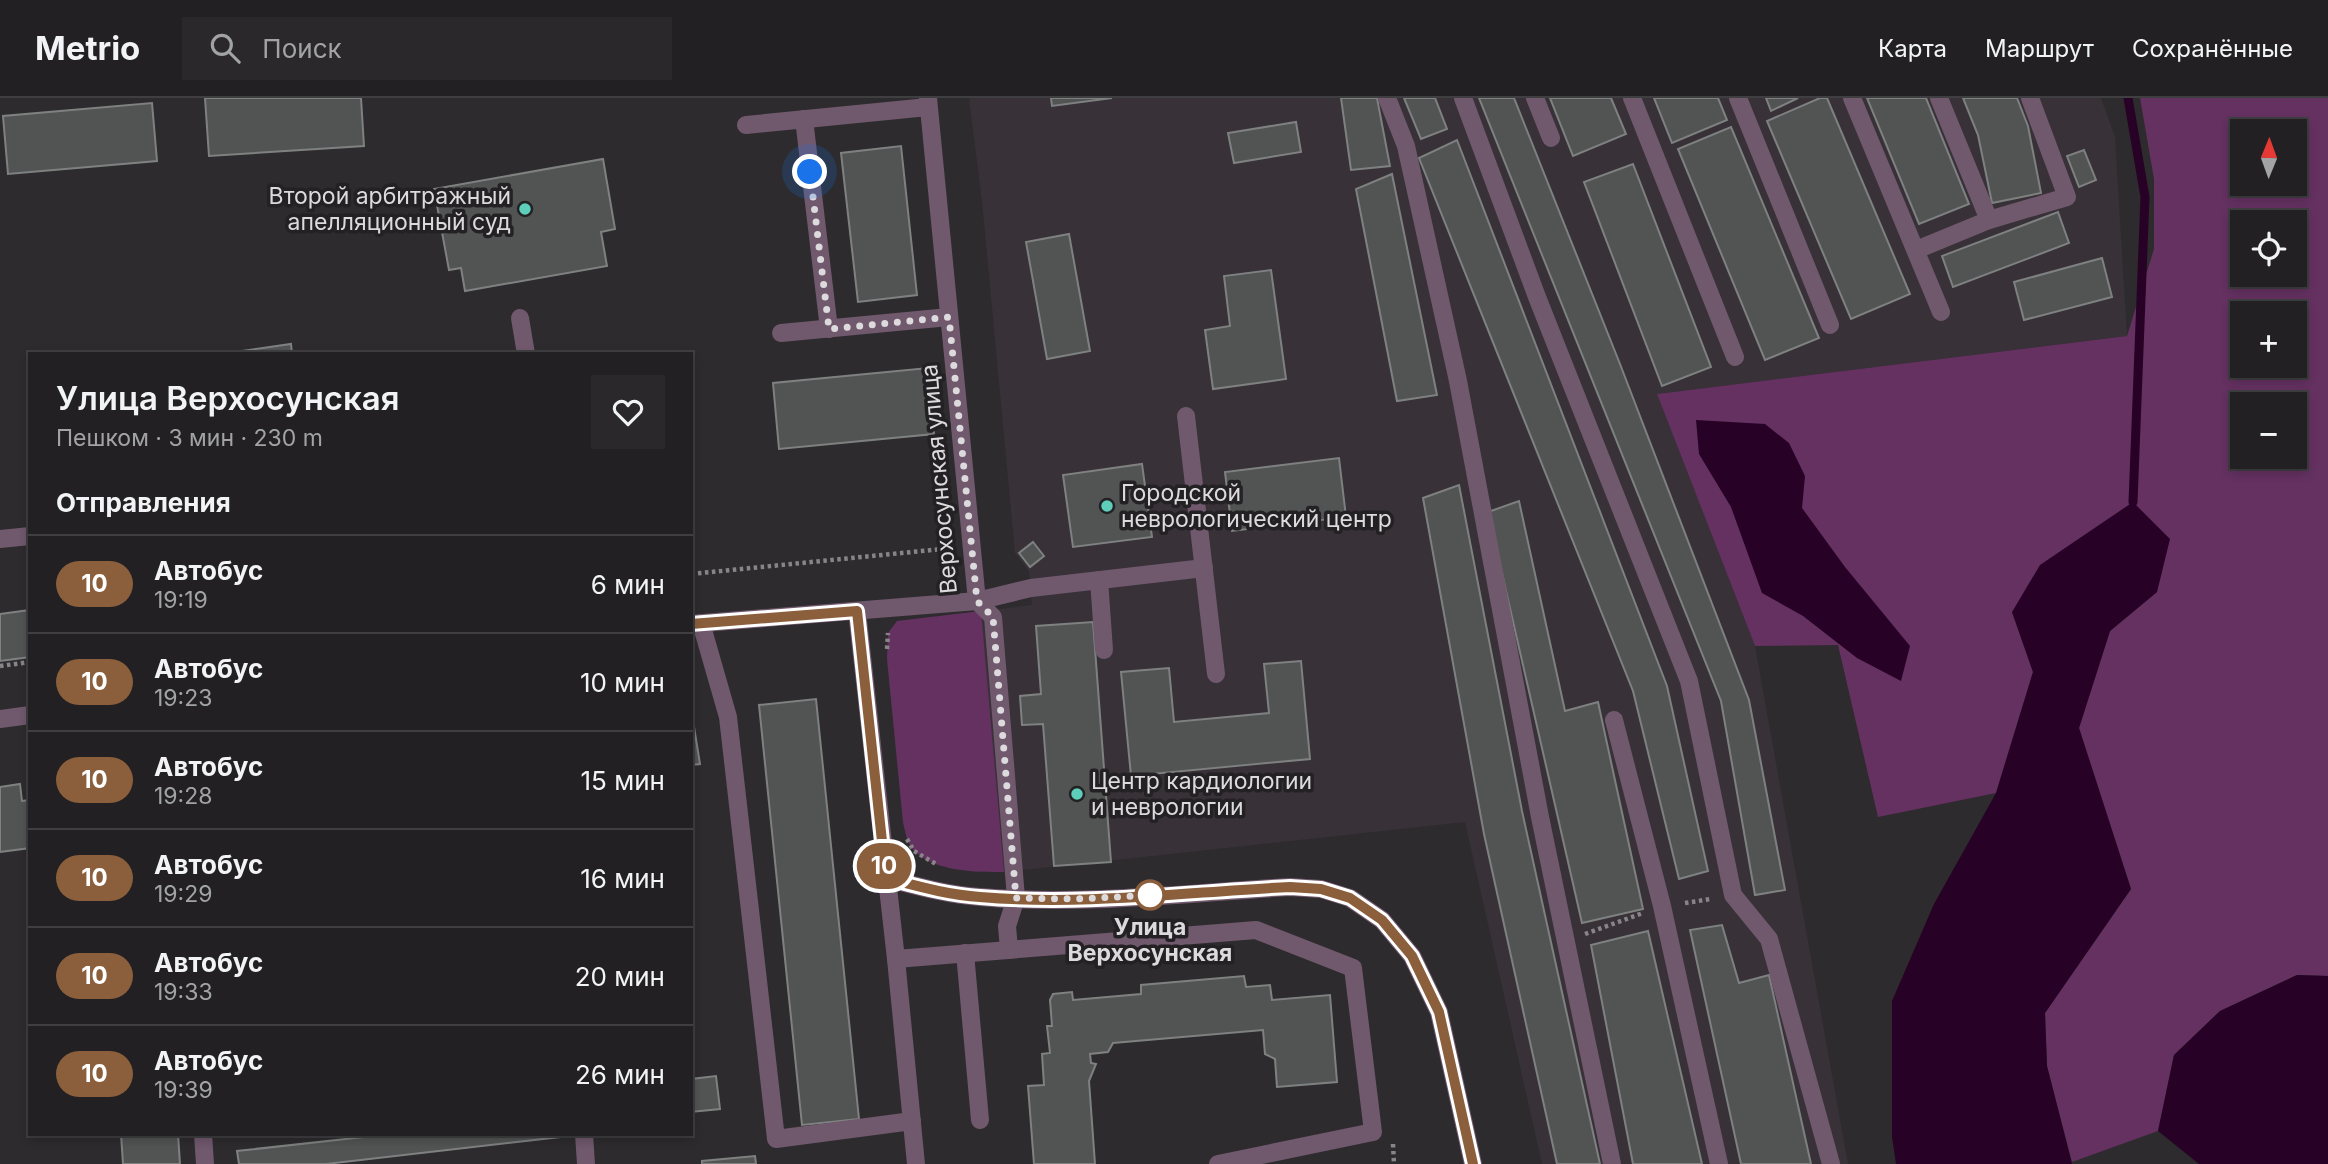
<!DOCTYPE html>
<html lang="ru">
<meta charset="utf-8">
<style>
body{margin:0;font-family:Inter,sans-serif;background:#2a282a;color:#f1f3f6;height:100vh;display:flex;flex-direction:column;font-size:26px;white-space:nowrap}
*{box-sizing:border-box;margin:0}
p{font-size:23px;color:#a2a3a5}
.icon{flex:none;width:38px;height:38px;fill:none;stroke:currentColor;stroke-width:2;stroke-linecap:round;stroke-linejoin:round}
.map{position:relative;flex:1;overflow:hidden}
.details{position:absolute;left:28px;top:254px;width:665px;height:784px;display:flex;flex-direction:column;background:#222022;border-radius:0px;box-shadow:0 4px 10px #0003,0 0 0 2px #3f3e40}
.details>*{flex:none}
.badge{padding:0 14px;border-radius:23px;font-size:24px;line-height:46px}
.needle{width:46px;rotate:1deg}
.fabs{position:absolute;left:2230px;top:21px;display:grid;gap:14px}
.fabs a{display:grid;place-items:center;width:77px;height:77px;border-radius:0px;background:#222022;box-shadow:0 4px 10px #0003,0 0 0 2px #3f3e40;font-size:35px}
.you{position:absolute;width:35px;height:35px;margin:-18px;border:5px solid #fff;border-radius:50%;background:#1a73e8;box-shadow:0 0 0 10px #1a73e833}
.map>.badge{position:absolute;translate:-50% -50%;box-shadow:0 0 0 4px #fff}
h2{padding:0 28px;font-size:26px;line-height:63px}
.round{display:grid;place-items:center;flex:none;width:74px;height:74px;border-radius:0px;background:#2a282a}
.headline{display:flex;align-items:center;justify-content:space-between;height:119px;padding:0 28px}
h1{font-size:33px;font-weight:600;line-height:52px}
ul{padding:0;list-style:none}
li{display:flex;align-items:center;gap:21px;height:98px;padding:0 28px;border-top:2px solid #3f3e40}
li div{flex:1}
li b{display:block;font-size:26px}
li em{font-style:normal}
li .badge{min-width:77px;font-weight:700;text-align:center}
header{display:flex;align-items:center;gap:42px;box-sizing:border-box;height:98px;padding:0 35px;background:#222022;border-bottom:2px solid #3f3e40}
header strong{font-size:33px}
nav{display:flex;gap:38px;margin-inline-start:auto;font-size:24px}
.search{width:490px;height:63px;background:#2a282a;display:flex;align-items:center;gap:18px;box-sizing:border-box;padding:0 24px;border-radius:0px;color:#a2a3a5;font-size:26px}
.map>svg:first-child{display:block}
.built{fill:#383138}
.green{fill:#643161;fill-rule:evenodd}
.water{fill:#270226}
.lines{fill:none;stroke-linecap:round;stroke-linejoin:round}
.stream{stroke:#270226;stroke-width:9}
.building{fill:#515453;stroke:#7e8180;stroke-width:2}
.path{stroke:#878587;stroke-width:4.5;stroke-dasharray:3.5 3.5;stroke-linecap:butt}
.service{stroke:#70586d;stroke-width:18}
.minor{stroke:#70586d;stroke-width:18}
.line-casing{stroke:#fff;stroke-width:16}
.line{stroke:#8b5e3c;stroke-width:10}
.walk{stroke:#dcdadc;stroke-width:7;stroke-dasharray:0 12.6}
.poi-dot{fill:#5dceb9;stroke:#232123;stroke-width:2.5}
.stop-dot{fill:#fff;stroke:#8b5e3c;stroke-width:3.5}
.labels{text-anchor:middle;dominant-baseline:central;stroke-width:7;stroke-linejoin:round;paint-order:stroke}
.poi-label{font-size:23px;fill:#dcdadc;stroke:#232123;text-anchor:start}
.street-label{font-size:23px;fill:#dcdadc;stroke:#232123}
.stop-label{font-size:23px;font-weight:bold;fill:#dcdadc;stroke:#232123}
</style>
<header>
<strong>Metrio</strong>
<div class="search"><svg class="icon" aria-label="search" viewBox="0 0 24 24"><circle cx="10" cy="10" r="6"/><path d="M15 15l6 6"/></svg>Поиск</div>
<nav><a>Карта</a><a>Маршрут</a><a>Сохранённые</a></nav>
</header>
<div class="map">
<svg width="2328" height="1066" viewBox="0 0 2328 1066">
<rect width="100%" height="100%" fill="#2d2b2d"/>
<polygon class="built" points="969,0 2101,0 2115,39 2127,238 1657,296 1755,548 1848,1066 1542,1066 1465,724 1013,773 976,774 935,766 914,753 906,738 903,724 887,561 888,535 897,523 1032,507 1029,473 1015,455 982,103"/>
<g class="green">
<path d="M2140,0H2328V878L2297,877L2220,913L2174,957L2158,1033L2072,1064L2047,968L2045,915L2131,791L2079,630L2110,533L2157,494L2012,514L2033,574L1996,695L1878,719L1838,547L1755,548L1657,296L2127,238L2154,151V81ZM2242,33H2294V86H2242ZM2242,124H2294V177H2242ZM2242,215H2294V268H2242ZM2242,306H2294V359H2242Z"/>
<path d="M981,513L1004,774C976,774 937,774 915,754C907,746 905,733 903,724L887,561L888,535L897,523Z"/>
</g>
<g class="water">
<polygon points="1696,322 1765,326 1789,345 1805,378 1802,410 1845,469 1910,548 1901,583 1857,560 1803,518 1762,495 1731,409 1699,356"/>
<polygon points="2133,404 2170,441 2157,494 2110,533 2079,630 2131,791 2045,915 2047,968 2072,1066 1896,1066 1892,1039 1892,903 1934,806 1996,695 2033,574 2012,514 2040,467"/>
<polygon points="2297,877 2328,878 2328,1066 2199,1066 2158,1033 2174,957 2220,913"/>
</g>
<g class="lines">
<polyline class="stream" points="2128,0 2145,99 2133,404"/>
</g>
<g class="building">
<polygon points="205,0 361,0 364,48 209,58"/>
<polygon points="1051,0 1112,0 1052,8"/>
<polygon points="1341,0 1377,0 1390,68 1351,72"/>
<polygon points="1404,0 1435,0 1447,31 1421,41"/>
<polygon points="1479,0 1514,0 1620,266 1749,602 1785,792 1755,797 1721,603"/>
<polygon points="1550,0 1611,0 1626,36 1573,58"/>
<polygon points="1654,0 1718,0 1727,22 1672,45"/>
<polygon points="1766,0 1798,0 1771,13"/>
<polygon points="1820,0 1827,0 1910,196 1851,221 1767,23"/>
<polygon points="1867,0 1926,0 1969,106 1919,126"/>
<polygon points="1963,0 2017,0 2028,28 2041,95 1992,105 1978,37"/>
<polygon points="152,5 157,63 8,76 3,18"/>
<polygon points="1296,24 1301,54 1234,65 1228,35"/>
<polygon points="1731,29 1819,240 1765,262 1678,51"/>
<polygon points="1457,42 1667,588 1708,773 1679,781 1633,593 1419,60"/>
<polygon points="901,48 917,197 858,204 841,55"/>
<polygon points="2084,52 2096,82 2079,89 2067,58"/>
<polygon points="603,61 615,131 601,134 607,168 465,193 461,170 449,172 434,91"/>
<polygon points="1633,66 1711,269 1662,288 1584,84"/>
<polygon points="1392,76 1437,297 1397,303 1356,91"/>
<polygon points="2058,114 2069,145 1953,189 1942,158"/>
<polygon points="1069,136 1090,253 1047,261 1026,144"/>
<polygon points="2102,160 2112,199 2024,222 2014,184"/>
<polygon points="1271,172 1286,281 1213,291 1205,232 1230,228 1224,178"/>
<polygon points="291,246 292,256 221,256"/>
<polygon points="928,270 934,336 779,351 773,285"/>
<polygon points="1339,360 1346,419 1232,433 1225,374"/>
<polygon points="1142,366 1152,439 1073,449 1063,377"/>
<polygon points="1459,387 1522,713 1600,1066 1557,1066 1484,736 1423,400"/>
<polygon points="1519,403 1565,613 1598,604 1643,811 1582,825 1488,414"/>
<polygon points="1033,444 1044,458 1030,469 1019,455"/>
<polygon points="30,512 30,559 0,563 0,516"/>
<polygon points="1093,524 1111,764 1054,768 1043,626 1022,627 1020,598 1041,596 1036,528"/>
<polygon points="1301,563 1310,661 1131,678 1121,574 1169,570 1174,624 1269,615 1264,566"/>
<polygon points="816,601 859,1021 802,1027 759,607"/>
<polygon points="691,610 700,666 691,667"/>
<polygon points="20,686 22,703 30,702 30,750 0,754 0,689"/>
<polygon points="1722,827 1739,885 1769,877 1811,1066 1741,1066 1690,832"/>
<polygon points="1648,833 1702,1066 1633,1066 1591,847"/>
<polygon points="1244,878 1246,889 1270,887 1272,902 1330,897 1337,984 1277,989 1275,961 1265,956 1263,932 1113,945 1108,954 1090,956 1091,965 1096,966 1089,983 1095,1066 1034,1066 1028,988 1044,987 1042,956 1050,955 1047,928 1052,928 1050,902 1053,896 1072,894 1073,902 1141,896 1141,887"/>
<polygon points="716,978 720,1011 691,1014 691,981"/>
<polygon points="121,1036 178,1036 180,1066 123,1066"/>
<polygon points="391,1036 569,1036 569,1038 326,1066 239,1066 237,1053"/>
<polygon points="755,1058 756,1066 702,1066 702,1063"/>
</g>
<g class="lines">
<g class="path">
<polyline points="691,476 952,450"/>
<polyline points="887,551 888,535"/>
<polyline points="0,568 30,564"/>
<polyline points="907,741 914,753 936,766"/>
<polyline points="1685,805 1711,801"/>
<polyline points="1585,836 1643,815"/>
<polyline points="1393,1046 1394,1066"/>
</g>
<g class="service">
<polyline points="1387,0 1406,48 1458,283 1540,719 1612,1066"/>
<polyline points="1463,0 1537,199 1689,583 1733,797 1769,841 1831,1066"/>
<polyline points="1535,0 1551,40"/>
<polyline points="1632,0 1735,259"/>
<polyline points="1738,0 1830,227"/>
<polyline points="1852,0 1941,214"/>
<polyline points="804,21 829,231"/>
<polyline points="746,27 928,9"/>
<polyline points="1989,122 2067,99 2030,0"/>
<polyline points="1916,152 1989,122 1939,0"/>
<polyline points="520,220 526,256"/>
<polyline points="781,235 949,219"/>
<polyline points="1186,318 1216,576"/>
<polyline points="0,441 30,438"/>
<polyline points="1099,482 1104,552"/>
<polyline points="977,503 993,519 1016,800 1007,828 1009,852"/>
<polyline points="977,503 1031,490 1204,470"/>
<polyline points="701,525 728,619 776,1041 912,1023"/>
<polyline points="1614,622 1662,808 1719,1066"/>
<polyline points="965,855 980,1022"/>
<polyline points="896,861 1256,832 1353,870 1373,1034 1218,1066"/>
<polyline points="203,1036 205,1066"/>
<polyline points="584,1036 586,1066"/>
</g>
<g class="minor">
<polyline points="857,513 896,861 916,1066"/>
<polyline points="691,526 977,503 928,0"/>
<polyline points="0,621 30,617"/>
<path d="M886,780C917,788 948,797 980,799C1081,808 1188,795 1290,789L1321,791L1350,800L1382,822L1412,858L1439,914L1473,1066"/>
</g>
</g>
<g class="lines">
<g class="line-casing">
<path id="line" d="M691,526L857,513L886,780C917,788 948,797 980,799C1082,808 1187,794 1290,789L1321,791L1350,800L1382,822L1412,858L1439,914L1473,1066"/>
</g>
<use href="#line" class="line"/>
<polyline class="walk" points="810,74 829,231 949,219 977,503 993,519 1016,800 1075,801 1156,797 1150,797"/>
</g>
<g class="poi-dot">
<circle cx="525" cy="111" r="7"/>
<circle cx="1107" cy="408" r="7"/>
<circle cx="1077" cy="696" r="7"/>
</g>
<circle class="stop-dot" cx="1150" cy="797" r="14"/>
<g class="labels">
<g class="poi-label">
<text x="511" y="98" text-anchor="end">Второй арбитражный<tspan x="511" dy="26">апелляционный суд</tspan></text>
<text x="1121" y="395">Городской<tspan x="1121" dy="26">неврологический центр</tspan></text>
<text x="1091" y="683">Центр кардиологии<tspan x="1091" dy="26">и неврологии</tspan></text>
</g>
<g class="street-label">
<text transform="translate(939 381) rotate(-95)">Верхосунская улица</text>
</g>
<g class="stop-label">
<text x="1150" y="829">Улица<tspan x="1150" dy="26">Верхосунская</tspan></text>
</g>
</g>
</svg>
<div class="fabs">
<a><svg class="needle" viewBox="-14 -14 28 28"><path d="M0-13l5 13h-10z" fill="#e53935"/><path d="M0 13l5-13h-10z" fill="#a2a3a5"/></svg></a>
<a><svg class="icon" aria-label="locate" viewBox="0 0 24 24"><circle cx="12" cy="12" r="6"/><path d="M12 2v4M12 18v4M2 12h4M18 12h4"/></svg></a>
<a>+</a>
<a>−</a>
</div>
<div class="you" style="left:810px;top:74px"></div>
<b class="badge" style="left:884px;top:768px;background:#8b5e3c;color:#fff">10</b>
<section class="details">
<div class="headline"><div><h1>Улица Верхосунская</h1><p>Пешком · 3 мин · 230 m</p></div><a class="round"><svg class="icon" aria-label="heart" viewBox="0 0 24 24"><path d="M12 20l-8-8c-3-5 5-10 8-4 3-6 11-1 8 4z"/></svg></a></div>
<h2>Отправления</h2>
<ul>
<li><span class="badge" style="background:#8b5e3c;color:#fff">10</span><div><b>Автобус</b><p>19:19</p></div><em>6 мин</em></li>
<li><span class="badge" style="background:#8b5e3c;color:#fff">10</span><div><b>Автобус</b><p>19:23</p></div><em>10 мин</em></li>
<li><span class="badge" style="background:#8b5e3c;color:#fff">10</span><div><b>Автобус</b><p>19:28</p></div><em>15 мин</em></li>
<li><span class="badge" style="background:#8b5e3c;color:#fff">10</span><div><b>Автобус</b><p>19:29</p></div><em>16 мин</em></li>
<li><span class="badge" style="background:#8b5e3c;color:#fff">10</span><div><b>Автобус</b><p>19:33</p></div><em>20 мин</em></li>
<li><span class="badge" style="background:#8b5e3c;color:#fff">10</span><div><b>Автобус</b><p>19:39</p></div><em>26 мин</em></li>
</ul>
</section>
</div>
